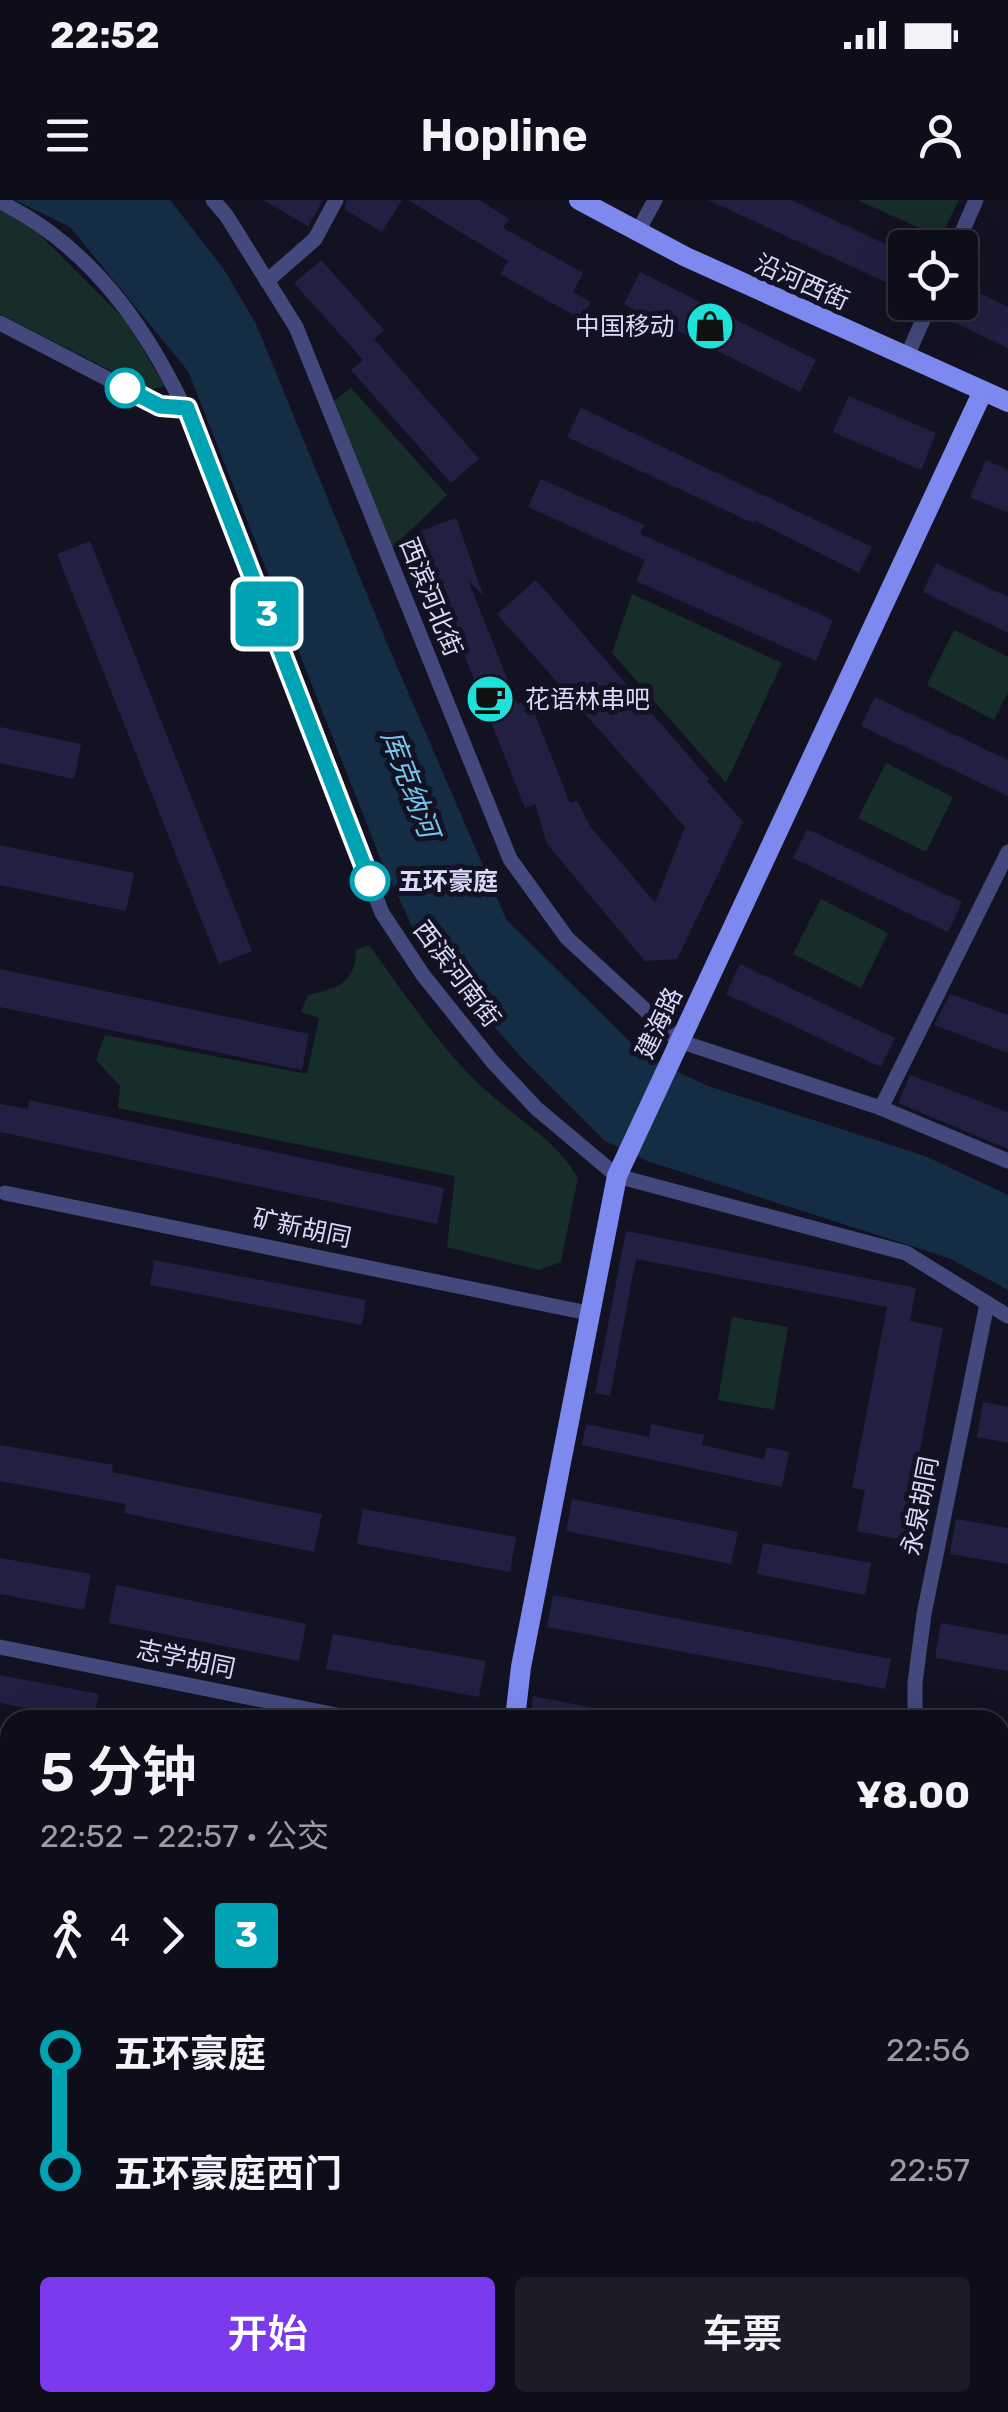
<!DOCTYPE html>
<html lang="zh">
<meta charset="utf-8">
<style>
body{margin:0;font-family:Rubik,"Noto Sans SC",sans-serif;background:#1c1c27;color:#f1f3f6;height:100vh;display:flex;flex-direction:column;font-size:38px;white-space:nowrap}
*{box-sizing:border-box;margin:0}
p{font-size:32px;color:#9b9ca2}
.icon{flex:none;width:55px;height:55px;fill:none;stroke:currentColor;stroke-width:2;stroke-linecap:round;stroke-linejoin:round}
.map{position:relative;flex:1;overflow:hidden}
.details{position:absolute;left:0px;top:1510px;width:1010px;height:702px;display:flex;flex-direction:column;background:#0e0e1a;border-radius:30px 30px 0 0;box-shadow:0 10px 40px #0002,0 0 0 2px #2e2e39}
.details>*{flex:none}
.badge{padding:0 20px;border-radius:8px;font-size:35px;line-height:65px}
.buttons{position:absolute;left:888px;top:30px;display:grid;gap:20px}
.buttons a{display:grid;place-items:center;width:90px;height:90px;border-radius:10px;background:#0e0e1a;box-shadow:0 10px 40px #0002,0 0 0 2px #2e2e39;font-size:50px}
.map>.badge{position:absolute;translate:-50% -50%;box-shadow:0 0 0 5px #fff}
.legs{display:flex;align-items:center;gap:15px;height:110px;padding:0 40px;font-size:32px}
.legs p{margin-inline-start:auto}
.summary{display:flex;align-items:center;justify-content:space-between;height:170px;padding:0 40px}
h1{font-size:55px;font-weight:600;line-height:75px}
.primary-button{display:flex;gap:20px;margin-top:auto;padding:20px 40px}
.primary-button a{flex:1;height:115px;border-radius:10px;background:#7c3aed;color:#fff;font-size:40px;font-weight:600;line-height:115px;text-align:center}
.primary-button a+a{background:#1c1c27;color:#f1f3f6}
ul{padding:0 40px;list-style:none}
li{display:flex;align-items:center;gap:35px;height:120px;font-size:38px}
li i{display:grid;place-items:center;width:15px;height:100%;margin:0 12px;background:currentColor}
li i::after{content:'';width:25px;height:25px;margin:-12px;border:8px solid;border-radius:50%;background:#0e0e1a}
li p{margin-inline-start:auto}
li:first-child i{background:linear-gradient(#0000 50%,currentColor 0)}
li:last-child i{background:linear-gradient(currentColor 50%,#0000 0)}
.status{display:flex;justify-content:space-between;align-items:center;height:70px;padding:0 50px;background:#0e0e1a;direction:ltr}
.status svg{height:28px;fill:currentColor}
header{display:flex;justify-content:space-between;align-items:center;height:130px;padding:0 40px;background:#0e0e1a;font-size:45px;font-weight:600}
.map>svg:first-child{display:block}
.green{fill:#162d29}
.water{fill:#152d44}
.building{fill:#222042}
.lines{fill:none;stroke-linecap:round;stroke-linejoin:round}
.street{stroke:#43497c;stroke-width:15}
.secondary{stroke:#7d89ee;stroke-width:20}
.primary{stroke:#ab6eec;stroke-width:25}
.line-1-casing{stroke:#fff;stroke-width:22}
.line-1{stroke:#00a3b4;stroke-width:15}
.stop-1-dot{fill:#fff;stroke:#00a3b4;stroke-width:5}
.labels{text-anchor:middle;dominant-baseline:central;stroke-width:10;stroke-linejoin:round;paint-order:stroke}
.street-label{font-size:25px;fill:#d9dafa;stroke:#121223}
.poi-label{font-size:25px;fill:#d9dafa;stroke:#121223;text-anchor:end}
.stop-label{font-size:25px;font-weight:bold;fill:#d9dafa;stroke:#121223;text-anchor:start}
.water-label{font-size:28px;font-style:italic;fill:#75c6ec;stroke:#121223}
</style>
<div class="status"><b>22:52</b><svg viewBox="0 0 49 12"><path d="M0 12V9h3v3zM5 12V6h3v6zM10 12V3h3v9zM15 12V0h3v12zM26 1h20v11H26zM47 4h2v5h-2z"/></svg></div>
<header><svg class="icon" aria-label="menu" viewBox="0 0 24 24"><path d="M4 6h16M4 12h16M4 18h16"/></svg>Hopline<svg class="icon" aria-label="person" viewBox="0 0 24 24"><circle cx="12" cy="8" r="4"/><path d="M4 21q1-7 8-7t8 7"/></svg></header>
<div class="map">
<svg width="1008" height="2212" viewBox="0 0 1008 2212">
<rect width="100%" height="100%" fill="#121223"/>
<g class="green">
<polygon points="857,0 959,0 940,37"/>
<polygon points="0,11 31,26 126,121 165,186 149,190 0,114"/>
<polygon points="351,188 447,295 391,349 330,204"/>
<polygon points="632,394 782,463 726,583 612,453"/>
<polygon points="954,430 1008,457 1008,492 994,520 927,485"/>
<polygon points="886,563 953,597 926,652 858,618"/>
<polygon points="821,699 888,733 861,788 793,754"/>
<path d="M369,745C403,791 435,841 476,881C509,915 554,936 578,978L561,1062L539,1070L447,1047L455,976L118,908L120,886L96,860L105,835L307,874L319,818L301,812L308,795C338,788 355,784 356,750Z"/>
<polygon points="732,1117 788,1127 774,1210 718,1200"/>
</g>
<polygon class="water" points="15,0 170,0 223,68 256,124 389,448 506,719 644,856 708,886 925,956 1008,995 1008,1090 949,1058 647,961 605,941 521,857 420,743 381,660 188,171 70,27"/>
<g class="building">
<polygon points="263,0 323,0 308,26"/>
<polygon points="347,0 402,0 382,32 344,9"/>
<polygon points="408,0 479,0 509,19 503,28 583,73 573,92 591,102 581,119 500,74 508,61"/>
<polygon points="708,0 791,0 905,53 905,91"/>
<polygon points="321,60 384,130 374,139 479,259 451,283 351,170 363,160 294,83"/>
<polygon points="640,72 816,160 800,192 624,104"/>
<polygon points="960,84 1008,107 1008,148 938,115 943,102 960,102"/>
<polygon points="849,196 936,233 921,270 833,232"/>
<polygon points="581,208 872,347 859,373 754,320 753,323 567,237"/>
<polygon points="986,260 1008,270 1008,313 970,297"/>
<polygon points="541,279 644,325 640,334 833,420 816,461 636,381 645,360 528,307"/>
<polygon points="456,318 484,397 468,380 517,504 529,499 570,603 577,601 590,626 655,703 685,627 497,414 536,380 709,579 707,581 743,622 677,759 645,761 547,644 535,604 525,608 450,419 446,420 415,333"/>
<polygon points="90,341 252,751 219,764 57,354"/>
<polygon points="936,363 1008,397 1008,433 923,392"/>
<polygon points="875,497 1008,560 1008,596 861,526"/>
<polygon points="0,527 81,544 74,579 0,563"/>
<polygon points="807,629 962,702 948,732 793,658"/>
<polygon points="0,645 134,673 126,711 0,685"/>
<polygon points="740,764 895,838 881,867 726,794"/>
<polygon points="0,769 309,834 302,870 0,807"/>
<polygon points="950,794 1008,815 1008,853 934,825"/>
<polygon points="910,875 1008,912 1008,949 898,903"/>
<polygon points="29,900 444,988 437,1024 0,932 0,904 28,909"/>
<polygon points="626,1031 916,1088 910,1121 943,1128 912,1292 927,1295 918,1343 857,1331 865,1290 852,1288 887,1107 636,1059 610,1196 595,1193"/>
<polygon points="154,1060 366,1100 362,1125 150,1085"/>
<polygon points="983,1202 1008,1207 1008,1243 977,1237"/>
<polygon points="586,1224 649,1237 651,1224 704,1235 702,1245 764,1259 767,1247 789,1252 782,1287 582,1245"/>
<polygon points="0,1245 113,1265 112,1272 322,1314 314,1352 124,1313 126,1304 0,1281"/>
<polygon points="572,1299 738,1332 731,1364 566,1331"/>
<polygon points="363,1309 516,1337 510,1372 357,1344"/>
<polygon points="956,1319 1008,1328 1008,1364 950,1354"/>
<polygon points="763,1343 871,1363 865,1395 757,1374"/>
<polygon points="0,1358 91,1374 84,1410 0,1394"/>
<polygon points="116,1385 306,1424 299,1461 109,1423"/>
<polygon points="553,1395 891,1459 885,1489 547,1427"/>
<polygon points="941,1423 1008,1435 1008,1471 935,1458"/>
<polygon points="333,1434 486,1461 479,1497 326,1469"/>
<polygon points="0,1475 99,1494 93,1520 0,1503"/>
<polygon points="533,1496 619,1513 618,1520 531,1520"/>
</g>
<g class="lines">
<g class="street">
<polyline points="213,0 226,15 296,127 510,659 567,738 679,841 881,908 1008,961"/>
<path d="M0,2C155,77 206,258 264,406C304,508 343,610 382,713L423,775L492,861L536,908L617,976L906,1053L1008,1116"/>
<polyline points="638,31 655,0"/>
<polyline points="955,48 976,0"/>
<polyline points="267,81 315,39 336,0"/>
<polyline points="0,123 160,206 187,208"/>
<polyline points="907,156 931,102"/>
<polyline points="881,908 1008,652"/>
<polyline points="5,993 588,1113"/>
<polyline points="0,1447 361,1520"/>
<polyline points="915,1520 915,1483 924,1414 987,1104"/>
<polyline points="43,2212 43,2202"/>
<polyline points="283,2212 283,2202"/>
<polyline points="848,2212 848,2202"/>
</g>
<g class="secondary">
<polyline points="579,0 686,57 1008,202"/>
<polyline points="518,1520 516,1510 521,1467 617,976 983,191"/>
</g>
<g class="primary">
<polyline points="1000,1936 1008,1936"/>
<polyline points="0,1939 10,1939"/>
<polyline points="1000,1960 1008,1960"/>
<polyline points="0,1963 10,1963"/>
</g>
</g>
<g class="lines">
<g class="line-1-casing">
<polyline id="line-1" points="125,188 160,206 187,208 370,681"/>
</g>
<use href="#line-1" class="line-1"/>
</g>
<defs>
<g id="shop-disc" transform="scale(2.5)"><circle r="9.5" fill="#1ee1d9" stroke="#121223"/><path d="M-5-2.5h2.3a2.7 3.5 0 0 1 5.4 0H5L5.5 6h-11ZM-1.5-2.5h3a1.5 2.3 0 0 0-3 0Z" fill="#111"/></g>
<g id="cafe-disc" transform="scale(2.5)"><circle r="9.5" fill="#1ee1d9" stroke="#121223"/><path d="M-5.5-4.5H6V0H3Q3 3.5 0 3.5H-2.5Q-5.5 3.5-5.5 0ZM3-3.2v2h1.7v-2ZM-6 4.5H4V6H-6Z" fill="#111"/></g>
</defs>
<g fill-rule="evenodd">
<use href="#shop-disc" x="710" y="126"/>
<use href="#cafe-disc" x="490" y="499"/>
</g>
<g class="stop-1-dot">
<circle cx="125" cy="188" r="18"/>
<circle cx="370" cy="681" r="18"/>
</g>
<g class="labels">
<g class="street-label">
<text transform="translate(802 82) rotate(24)">沿河西街</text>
<text transform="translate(431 397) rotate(68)">西滨河北街</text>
<text transform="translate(457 774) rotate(53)">西滨河南街</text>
<text transform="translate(659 823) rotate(-65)">建海路</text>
<text transform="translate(302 1028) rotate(12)">矿新胡同</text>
<text transform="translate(920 1306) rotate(-79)">永泉胡同</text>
<text transform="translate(186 1459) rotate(12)">志学胡同</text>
</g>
<g class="poi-label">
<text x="675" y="126">中国移动</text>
<text x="525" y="499" text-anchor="start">花语林串吧</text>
</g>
<g class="stop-label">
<text x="398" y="681">五环豪庭</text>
</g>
<g class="water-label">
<text transform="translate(410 584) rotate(69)">库克纳河</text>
</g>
</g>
</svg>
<div class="buttons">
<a><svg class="icon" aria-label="locate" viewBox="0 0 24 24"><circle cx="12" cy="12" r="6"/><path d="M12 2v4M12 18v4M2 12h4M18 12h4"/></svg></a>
</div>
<b class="badge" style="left:267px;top:414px;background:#00a3b4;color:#fff">3</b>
<section class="details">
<div class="summary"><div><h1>5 分钟</h1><p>22:52 – 22:57 · 公交</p></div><b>¥8.00</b></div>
<div class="legs"><svg class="icon" aria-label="walk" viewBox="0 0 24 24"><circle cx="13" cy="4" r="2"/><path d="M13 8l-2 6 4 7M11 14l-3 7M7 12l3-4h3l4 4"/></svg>4<svg class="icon" aria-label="forward" viewBox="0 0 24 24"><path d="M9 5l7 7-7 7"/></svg><b class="badge" style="background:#00a3b4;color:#fff">3</b></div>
<ul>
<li><i style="color:#00a3b4"></i><b>五环豪庭</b><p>22:56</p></li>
<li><i style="color:#00a3b4"></i><b>五环豪庭西门</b><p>22:57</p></li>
</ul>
<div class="primary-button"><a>开始</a><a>车票</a></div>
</section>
</div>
